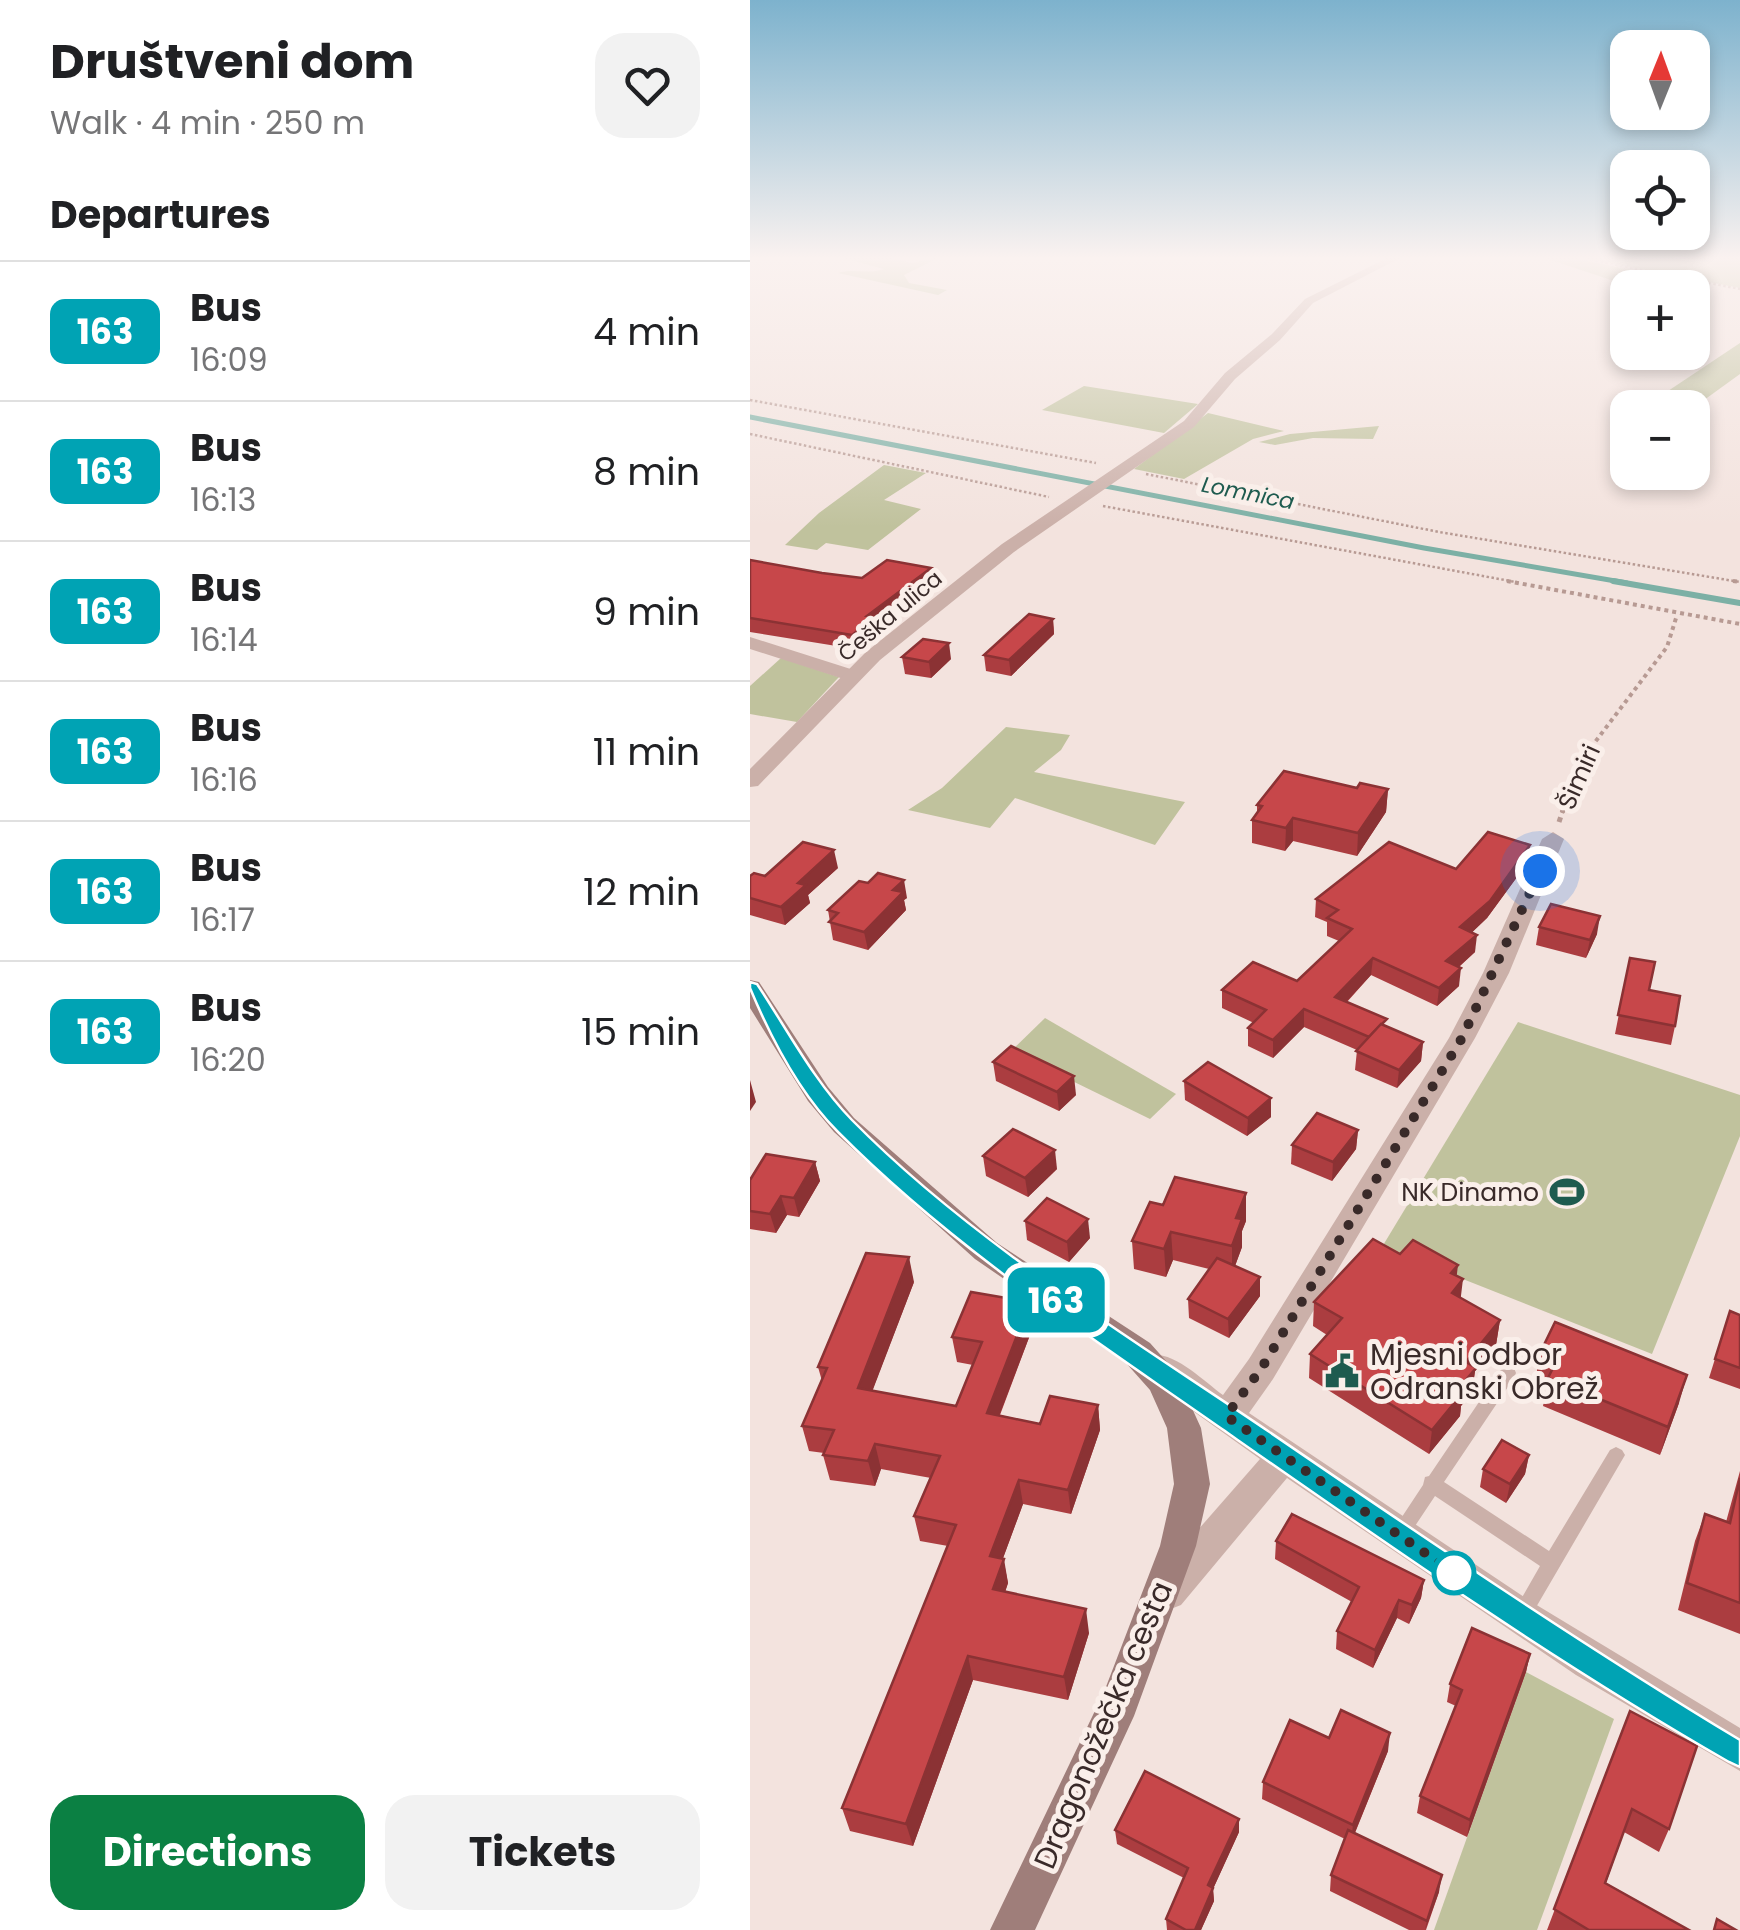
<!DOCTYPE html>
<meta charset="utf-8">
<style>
body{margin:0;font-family:Poppins,sans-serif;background:#f2f2f2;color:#202124;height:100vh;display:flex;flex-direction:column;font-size:38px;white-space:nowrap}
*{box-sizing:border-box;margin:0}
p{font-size:32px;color:#757577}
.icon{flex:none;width:55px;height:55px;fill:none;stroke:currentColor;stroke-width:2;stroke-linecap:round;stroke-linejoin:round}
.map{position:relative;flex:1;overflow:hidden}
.side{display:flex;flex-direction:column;background:#fff;width:750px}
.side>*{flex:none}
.badge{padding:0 20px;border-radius:15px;font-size:35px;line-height:65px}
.needle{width:65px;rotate:1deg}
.fabs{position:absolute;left:860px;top:30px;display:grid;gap:20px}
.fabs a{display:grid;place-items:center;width:100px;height:100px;border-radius:20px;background:#fff;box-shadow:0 5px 15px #0003;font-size:50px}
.you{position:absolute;width:50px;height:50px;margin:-25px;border:8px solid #fff;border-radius:50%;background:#1a73e8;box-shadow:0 0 0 15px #1a73e833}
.map>.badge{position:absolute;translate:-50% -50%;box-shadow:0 0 0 5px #fff}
h2{padding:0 50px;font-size:38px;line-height:90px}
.round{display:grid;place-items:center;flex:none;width:105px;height:105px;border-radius:30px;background:#f2f2f2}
.summary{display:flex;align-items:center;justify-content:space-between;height:170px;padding:0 50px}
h1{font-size:48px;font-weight:700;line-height:75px}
.action{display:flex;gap:20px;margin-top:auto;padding:20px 50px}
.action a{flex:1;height:115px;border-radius:30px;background:#0b8043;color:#fff;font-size:40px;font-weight:700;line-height:115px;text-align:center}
.action a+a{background:#f2f2f2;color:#202124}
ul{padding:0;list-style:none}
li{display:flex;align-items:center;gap:30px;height:140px;padding:0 50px;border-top:2px solid #e0e0e0}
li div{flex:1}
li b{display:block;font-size:38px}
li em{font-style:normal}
li .badge{min-width:110px;font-weight:700;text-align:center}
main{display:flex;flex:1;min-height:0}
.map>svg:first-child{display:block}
.green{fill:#c0c29d}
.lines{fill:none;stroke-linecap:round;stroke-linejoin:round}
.stream-far1{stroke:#7cb0a5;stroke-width:5}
.stream{stroke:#7cb0a5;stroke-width:6}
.path-far2{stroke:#b79a93;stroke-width:2.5;stroke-dasharray:2.5 2.5;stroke-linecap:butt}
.path-far1{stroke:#b79a93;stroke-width:4;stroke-dasharray:4 4;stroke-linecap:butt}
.path{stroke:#b79a93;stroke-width:5;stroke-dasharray:5 5;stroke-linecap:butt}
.service{fill:#cbb0a9;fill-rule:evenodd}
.minor{fill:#cbb0a9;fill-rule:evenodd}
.tertiary{fill:#cbb0a9;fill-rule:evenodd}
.secondary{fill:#9f7e7a;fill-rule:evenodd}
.wall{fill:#ab3d40}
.shaded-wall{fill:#8b3234}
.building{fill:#c7474a;stroke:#8b3234;stroke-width:2.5}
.line{fill:#00a3b4;stroke:#fff;stroke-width:2.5}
.walk{stroke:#392a29;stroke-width:10;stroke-dasharray:0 18}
.stop-dot{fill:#fff;stroke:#00a3b4;stroke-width:5}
.labels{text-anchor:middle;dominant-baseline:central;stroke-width:10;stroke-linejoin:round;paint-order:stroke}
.far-water-label{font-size:22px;font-style:italic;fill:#1e5b4f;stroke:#faefea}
.far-street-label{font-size:22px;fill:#392a29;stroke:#faefea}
.street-label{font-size:25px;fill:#392a29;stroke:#faefea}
.poi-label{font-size:25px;fill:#392a29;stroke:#faefea;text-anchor:end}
.near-poi-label{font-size:30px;fill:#392a29;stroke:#faefea;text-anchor:start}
.near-street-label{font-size:30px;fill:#392a29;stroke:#faefea}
</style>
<main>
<section class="side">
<div class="summary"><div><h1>Društveni dom</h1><p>Walk · 4 min · 250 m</p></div><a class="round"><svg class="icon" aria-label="heart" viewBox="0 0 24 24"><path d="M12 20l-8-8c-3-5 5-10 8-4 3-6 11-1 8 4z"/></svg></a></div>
<h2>Departures</h2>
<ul>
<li><span class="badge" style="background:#00a3b4;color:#fff">163</span><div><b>Bus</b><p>16:09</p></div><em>4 min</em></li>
<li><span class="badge" style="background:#00a3b4;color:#fff">163</span><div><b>Bus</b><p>16:13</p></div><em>8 min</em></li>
<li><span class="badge" style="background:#00a3b4;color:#fff">163</span><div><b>Bus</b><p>16:14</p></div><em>9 min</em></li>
<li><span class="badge" style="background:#00a3b4;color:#fff">163</span><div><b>Bus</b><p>16:16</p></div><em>11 min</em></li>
<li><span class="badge" style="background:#00a3b4;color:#fff">163</span><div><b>Bus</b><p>16:17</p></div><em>12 min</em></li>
<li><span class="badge" style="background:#00a3b4;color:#fff">163</span><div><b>Bus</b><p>16:20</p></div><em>15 min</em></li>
</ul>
<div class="action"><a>Directions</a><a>Tickets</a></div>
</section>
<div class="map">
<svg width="990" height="1930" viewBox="0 0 990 1930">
<rect width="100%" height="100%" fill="#f3e3de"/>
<g class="green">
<path d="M89,257H135L162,263L190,257L154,275L159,283L197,290L188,295L88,273C103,268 118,275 134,269Z"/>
<polygon points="792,257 817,257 962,286 886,276 870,283"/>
<polygon points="830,257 990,257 990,288"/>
<polygon points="990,343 990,374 943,408 894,407"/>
<polygon points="334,386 448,404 414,433 292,410"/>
<polygon points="458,413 534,431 503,439 434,479 384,469"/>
<polygon points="629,426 623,439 563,438 525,445 509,442 540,434"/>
<polygon points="134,465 176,473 134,500 171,509 118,550 76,543 67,550 35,545 69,513"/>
<polygon points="31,658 89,677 47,722 0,714 0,686"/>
<polygon points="256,727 320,735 311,750 284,772 435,802 405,845 265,798 240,828 158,810 192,788"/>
<polygon points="295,1018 426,1094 400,1119 261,1051"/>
<polygon points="768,1022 990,1095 990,1136 902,1354 632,1247"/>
<polygon points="776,1672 864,1719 787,1930 684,1930"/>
</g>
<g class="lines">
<polyline class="stream-far1" points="0,417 674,548 877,583"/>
<polyline class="stream" points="863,581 990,603"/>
<g class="path-far2">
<polyline points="826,257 990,289"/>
<polyline points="0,400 346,463"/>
<polyline points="0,434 299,497"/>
<polyline points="396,474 689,532 990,582"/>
<polyline points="353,506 771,583"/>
</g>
<g class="path-far1">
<polyline points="757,581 990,624"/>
<polyline points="983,581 990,582"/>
<polyline points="812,813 833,758 917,647 927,615"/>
</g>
<polyline class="path" points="809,822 813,810"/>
<polygon class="service" points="758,1366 764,1368 766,1373 764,1378 694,1482 799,1551 860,1450 866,1447 872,1450 875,1455 778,1621 771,1624 764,1621 762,1615 790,1566 685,1496 657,1538 651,1540 645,1538 642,1532 673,1485 675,1477 679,1476 752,1368"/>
<g class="minor">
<polygon points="0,637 110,672 113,676 103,682 0,649"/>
<path d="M803,832L814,839L759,973L725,1038L523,1379L499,1413L780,1601L990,1728V1771L826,1675L537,1478L431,1605L418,1610L405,1605L399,1592L405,1579L510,1459L394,1376L390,1366L394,1356C421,1347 452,1380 473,1395L499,1359L699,1038L733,973L792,839Z"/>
</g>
<polygon class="tertiary" points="639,257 652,257 563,303 530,340 485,379 444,427 264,552 130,660 8,786 0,787 0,769 116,652 252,544 434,421 475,373 522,334 555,299"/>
<polygon class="secondary" points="0,980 9,982 78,1087 104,1118 247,1243 400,1343 425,1371 451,1428 460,1484 446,1546 384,1716 285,1930 240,1930 354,1692 410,1546 424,1484 417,1428 400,1390 376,1363 225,1259 84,1132 58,1101 0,1008"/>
</g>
<g class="wall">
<polygon points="0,560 72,573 112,578 181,568 182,582 126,625 127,631 105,649 0,632"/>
<polygon points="303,619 304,634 261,676 236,671 234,655"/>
<polygon points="152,657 201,659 181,678 155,674"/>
<polygon points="607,788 638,789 636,812 607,856 543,841 535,851 502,843 502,820 507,813 507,805"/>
<polygon points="778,862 737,918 722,932 725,952 709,967 709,986 687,1006 621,975 597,1002 636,1027 673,1042 671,1061 647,1088 605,1070 607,1050 554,1027 523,1058 498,1046 498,1028 504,1023 472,1008 472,990 547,981 589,941 577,936 577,922 565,917 566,899 706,869"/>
<polygon points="88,868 58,895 60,903 35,925 0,915 0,876"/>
<polygon points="157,898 154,900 156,910 118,950 83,940 78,910"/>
<polygon points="789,927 847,934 836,958 786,945"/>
<polygon points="880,958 899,990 925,1026 921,1045 865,1034"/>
<polygon points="243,1062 326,1095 309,1111 246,1081"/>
<polygon points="434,1081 521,1117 497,1136 435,1100"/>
<polygon points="608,1130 606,1149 582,1181 541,1164 542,1145"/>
<polygon points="233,1156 307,1169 278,1197 236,1176"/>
<polygon points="65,1162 70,1181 49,1217 37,1215 26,1233 0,1229 0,1180"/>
<polygon points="400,1202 496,1221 492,1231 492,1247 485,1266 510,1277 510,1296 479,1338 439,1318 438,1299 459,1269 423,1260 416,1277 384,1269 382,1241"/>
<polygon points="275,1221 340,1238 319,1262 277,1240"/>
<polygon points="650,1254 707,1276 711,1298 750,1320 746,1345 725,1371 722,1392 711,1406 710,1416 679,1454 559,1378 560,1354 577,1335 563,1326 564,1302"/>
<polygon points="164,1282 122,1391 206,1406 223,1365 207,1362 202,1337 283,1327 250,1415 290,1424 348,1405 350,1430 321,1514 273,1504 253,1558 258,1583 255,1592 339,1633 318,1700 223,1680 163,1846 100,1831 92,1808 198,1546 170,1541 164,1516 181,1478 131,1469 125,1486 80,1480 73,1455 74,1453 59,1451 52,1426 72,1381 68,1367"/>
<polygon points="980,1311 990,1315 990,1389 959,1378"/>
<polygon points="790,1353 929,1403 910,1455 793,1406 797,1386 785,1382"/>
<polygon points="779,1455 775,1474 756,1503 730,1487 733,1469"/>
<polygon points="990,1471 990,1634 928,1610 945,1541 955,1514 976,1522"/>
<polygon points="526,1541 674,1580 671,1598 659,1624 647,1618 623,1668 586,1649 587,1631 602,1602 525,1559"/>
<polygon points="780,1654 776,1672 717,1837 667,1813 670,1796 706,1706 697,1702 700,1684"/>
<polygon points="880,1711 919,1829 909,1852 874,1832 856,1883 939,1930 797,1930"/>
<polygon points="579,1738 638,1751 605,1833 689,1892 676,1930 659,1930 580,1891 581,1875 595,1839 512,1799 513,1782"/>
<polygon points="489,1819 489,1832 463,1889 464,1901 451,1930 417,1930 416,1919 434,1878 367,1844 365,1830"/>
</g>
<g class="shaded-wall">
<polygon points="181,568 182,582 126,625 127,631 105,649 102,635 117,616"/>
<polygon points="303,619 304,634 261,676 259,660"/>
<polygon points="199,643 201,659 181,678 179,662"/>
<polygon points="638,789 636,812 607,856 608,833"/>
<polygon points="543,818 543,841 535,851 536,828"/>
<polygon points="780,845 778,862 737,918 709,945 710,927"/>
<polygon points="84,850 88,868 58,895 60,903 35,925 31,907 48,883"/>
<polygon points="154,880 157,898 154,900 156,910 118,950 114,932 143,890"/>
<polygon points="850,916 847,934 836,958 840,940"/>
<polygon points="727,935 725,952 695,979 696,961"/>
<polygon points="623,958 621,975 584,1015 585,997"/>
<polygon points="711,968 709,986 687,1006 689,988"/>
<polygon points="554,1009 554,1027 523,1058 523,1040"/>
<polygon points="673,1042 671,1061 647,1088 649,1070"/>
<polygon points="324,1076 326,1095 309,1111 307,1092"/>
<polygon points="0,1080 6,1102 0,1111"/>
<polygon points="521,1098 521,1117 497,1136 498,1118"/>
<polygon points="608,1130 606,1149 582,1181 583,1162"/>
<polygon points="305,1150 307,1169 278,1197 275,1178"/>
<polygon points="65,1162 70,1181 49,1217 44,1198"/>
<polygon points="496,1193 496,1221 492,1231 492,1247 482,1274 482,1246 486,1218"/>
<polygon points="31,1196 37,1215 26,1233 20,1214"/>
<polygon points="338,1219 340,1238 319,1262 317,1242"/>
<polygon points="421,1232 423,1260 416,1277 414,1249"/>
<polygon points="159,1257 164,1282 114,1413 108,1388"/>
<polygon points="708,1265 705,1290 713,1279 710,1304 699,1318 701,1273"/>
<polygon points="510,1277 510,1296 479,1338 478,1319"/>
<polygon points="280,1302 283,1327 241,1437 237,1413"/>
<polygon points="750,1320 746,1345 725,1371 722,1392 711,1406 710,1416 679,1454 682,1430 716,1362"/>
<polygon points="937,1375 929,1403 910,1455 918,1427"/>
<polygon points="348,1405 350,1430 321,1514 318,1490"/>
<polygon points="125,1444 131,1469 125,1486 118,1461"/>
<polygon points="779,1455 775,1474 756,1503 760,1484"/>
<polygon points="269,1480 273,1504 245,1580 240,1556"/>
<polygon points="254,1559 258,1583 248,1613 243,1589"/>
<polygon points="674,1580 671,1598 659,1624 662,1605"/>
<polygon points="649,1600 647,1618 623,1668 625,1650"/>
<polygon points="336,1609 339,1633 318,1700 314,1677"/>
<polygon points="780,1654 776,1672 717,1837 720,1820"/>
<polygon points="218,1656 223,1680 163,1846 156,1824"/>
<polygon points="640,1733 638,1751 601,1842 603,1825"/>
<polygon points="489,1819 489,1832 463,1889 464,1901 451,1930 445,1930 458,1885"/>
<polygon points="692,1875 689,1892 675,1930 677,1921"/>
</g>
<g class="building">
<polygon points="0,560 72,573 112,578 137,560 181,568 117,616 125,617 102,635 0,618"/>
<polygon points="279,614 303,619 259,660 234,655"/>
<polygon points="173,639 199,643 179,662 152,657"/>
<polygon points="534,771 607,788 610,783 638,789 608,833 543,818 536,828 502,820 512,806 507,805"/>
<polygon points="738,832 780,845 740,901 710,927 727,935 696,961 711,968 689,988 623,958 585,997 637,1019 619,1037 554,1009 523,1040 498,1028 516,1010 472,990 503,962 547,981 602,929 577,918 588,910 566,899 639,842 706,869"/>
<polygon points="53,842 84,850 48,883 56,885 31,907 0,898 0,876 4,873 15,876"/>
<polygon points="128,873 154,880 143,890 153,892 114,932 79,922 88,913 78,910 109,881 118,883"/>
<polygon points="801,904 850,916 840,940 789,927"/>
<polygon points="880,958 905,962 899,990 930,996 925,1026 868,1015"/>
<polygon points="631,1024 673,1042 649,1070 606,1051"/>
<polygon points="261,1046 324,1076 307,1092 243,1062"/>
<polygon points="458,1062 521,1098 498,1118 434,1081"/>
<polygon points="567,1113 608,1130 583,1162 542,1145"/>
<polygon points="263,1129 305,1150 275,1178 233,1156"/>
<polygon points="16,1154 65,1162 44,1198 31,1196 20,1214 0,1211 0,1180"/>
<polygon points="425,1177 496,1193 486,1218 492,1219 482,1246 421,1232 414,1249 382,1241 400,1202 413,1205"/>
<polygon points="297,1198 338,1219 317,1242 275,1221"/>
<polygon points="623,1239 650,1254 663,1240 708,1265 701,1273 713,1279 702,1293 750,1320 716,1362 726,1368 709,1388 714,1391 682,1430 560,1354 592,1318 564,1302"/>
<polygon points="116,1253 159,1257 108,1388 206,1406 232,1342 202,1337 221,1292 280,1302 237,1413 290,1424 300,1396 348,1405 318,1490 269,1480 240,1556 254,1559 243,1589 336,1609 314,1677 218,1656 156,1824 92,1808 206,1525 164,1516 190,1456 125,1444 118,1461 73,1455 84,1430 52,1426 77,1368 68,1367"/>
<polygon points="467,1258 510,1277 478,1319 438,1299"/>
<polygon points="980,1311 990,1315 990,1368 965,1359"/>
<polygon points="805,1322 937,1375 918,1427 798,1378 807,1360 790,1353"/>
<polygon points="752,1440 779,1455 760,1484 733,1469"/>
<polygon points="990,1478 990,1603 937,1583 955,1514 980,1523"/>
<polygon points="542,1514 674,1580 662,1605 649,1600 625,1650 587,1631 609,1587 526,1541"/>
<polygon points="722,1628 780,1654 720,1820 670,1796 712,1690 700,1684"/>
<polygon points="591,1710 640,1733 603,1825 513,1782 540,1720 579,1738"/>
<polygon points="880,1711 947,1746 919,1829 882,1809 855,1883 939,1930 839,1930 804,1909"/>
<polygon points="395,1771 489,1819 458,1885 463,1888 445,1930 436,1930 416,1919 438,1868 365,1830"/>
<polygon points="598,1830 692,1875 677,1921 581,1875"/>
<polygon points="967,1919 986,1930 964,1930"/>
</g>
<linearGradient id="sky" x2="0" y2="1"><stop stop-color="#7db2cd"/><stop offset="0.49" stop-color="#faf2f0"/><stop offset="1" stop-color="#faf2f0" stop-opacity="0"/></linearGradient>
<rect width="990" height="527" fill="url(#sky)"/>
<path class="line" d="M0,982L7,984C37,1029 64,1081 102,1120C221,1241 378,1336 518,1431C676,1539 834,1646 990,1740V1767L979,1762C803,1661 638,1545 472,1429C339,1336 203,1248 88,1132C48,1092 20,1036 0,988Z"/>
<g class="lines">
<polyline class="walk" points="704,1573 476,1416 511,1369 712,1038 790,871"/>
</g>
<defs>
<g id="stadium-bare" transform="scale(2.7)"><path d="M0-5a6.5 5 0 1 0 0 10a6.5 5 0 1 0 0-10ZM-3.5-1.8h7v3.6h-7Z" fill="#1e5b4f" stroke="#faefea" stroke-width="2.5" paint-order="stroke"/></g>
<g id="civic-bare" transform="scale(2.7)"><path d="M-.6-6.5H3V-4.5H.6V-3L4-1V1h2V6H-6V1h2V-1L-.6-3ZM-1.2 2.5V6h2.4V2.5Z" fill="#1e5b4f" stroke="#faefea" stroke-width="2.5" paint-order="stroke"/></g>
</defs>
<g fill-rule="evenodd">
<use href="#stadium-bare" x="817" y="1192"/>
<use href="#civic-bare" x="592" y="1371"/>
</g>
<circle class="stop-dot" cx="704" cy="1573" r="20"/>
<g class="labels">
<g class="far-water-label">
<text transform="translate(498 493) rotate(11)">Lomnica</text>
</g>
<g class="far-street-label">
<text transform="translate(140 616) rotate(-40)">Češka ulica</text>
</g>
<g class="street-label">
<text transform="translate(829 777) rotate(-66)">Šimiri</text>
</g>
<g class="poi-label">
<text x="789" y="1192">NK Dinamo</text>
</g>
<g class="near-poi-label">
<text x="620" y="1354">Mjesni odbor<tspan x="620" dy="34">Odranski Obrež</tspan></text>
</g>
<g class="near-street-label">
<text transform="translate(353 1725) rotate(-67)">Dragonožečka cesta</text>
</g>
</g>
</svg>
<div class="fabs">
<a><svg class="needle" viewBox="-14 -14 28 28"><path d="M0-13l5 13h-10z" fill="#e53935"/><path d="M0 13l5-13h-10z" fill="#757577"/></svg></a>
<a><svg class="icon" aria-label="locate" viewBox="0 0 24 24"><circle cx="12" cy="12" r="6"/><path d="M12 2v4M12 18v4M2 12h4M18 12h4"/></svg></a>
<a>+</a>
<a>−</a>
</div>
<div class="you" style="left:790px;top:871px"></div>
<b class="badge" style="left:306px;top:1300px;background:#00a3b4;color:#fff">163</b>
</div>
</main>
